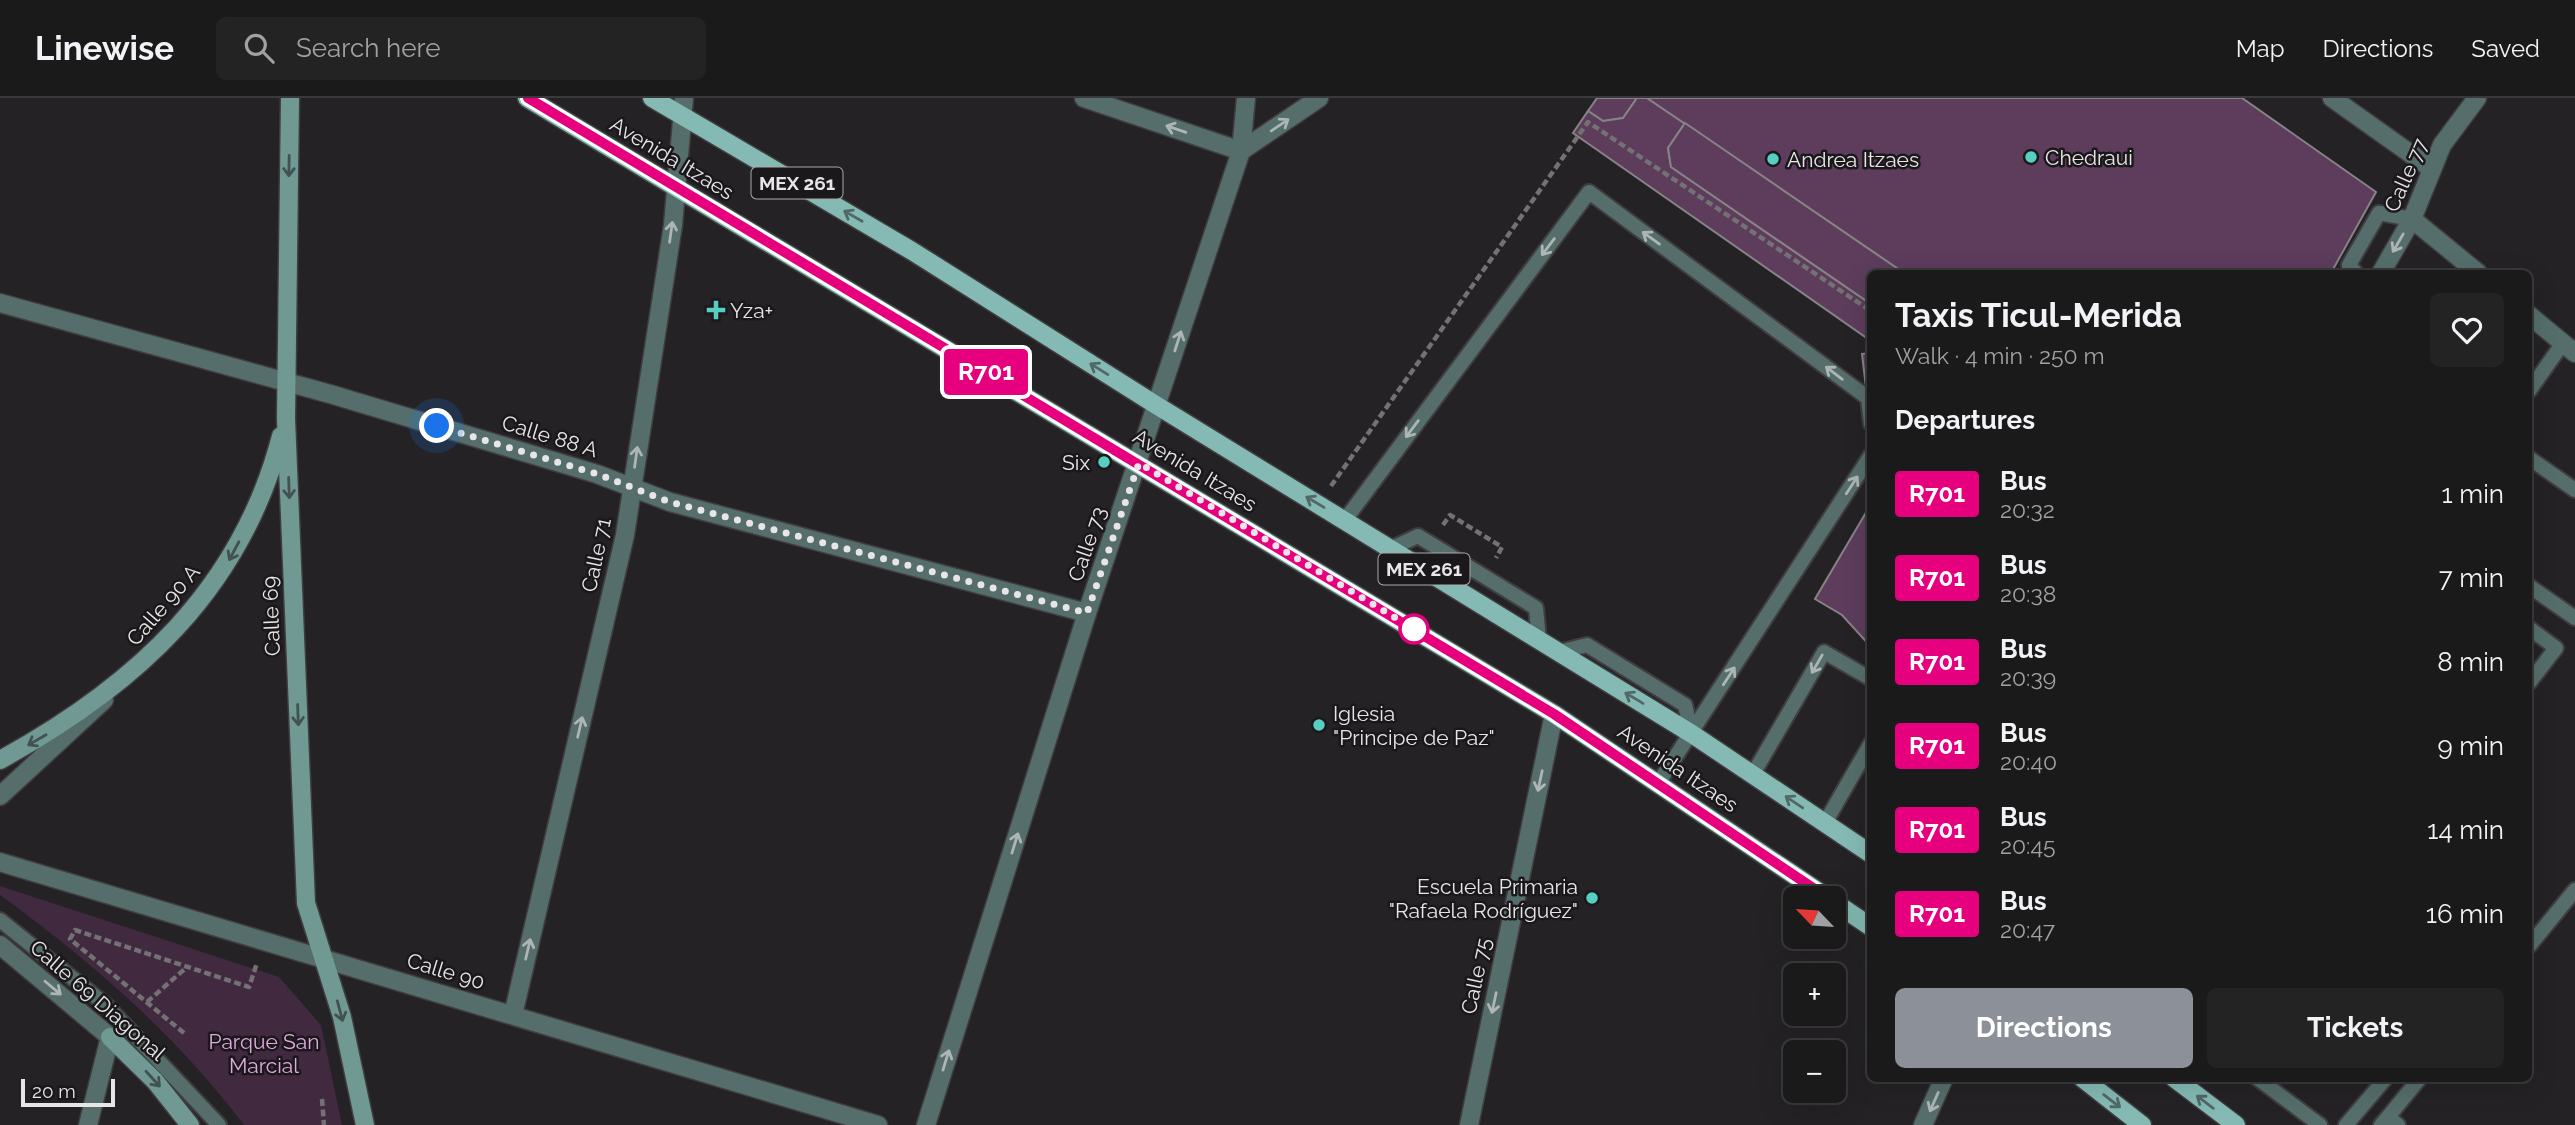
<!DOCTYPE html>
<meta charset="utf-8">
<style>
body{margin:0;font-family:Raleway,sans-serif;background:#242324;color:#f1f3f6;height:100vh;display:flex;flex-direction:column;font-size:26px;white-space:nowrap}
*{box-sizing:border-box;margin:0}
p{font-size:23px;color:#a0a1a3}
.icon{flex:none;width:38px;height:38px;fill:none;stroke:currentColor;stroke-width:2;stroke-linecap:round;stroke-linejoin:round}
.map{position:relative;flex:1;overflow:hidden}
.sheet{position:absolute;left:1867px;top:172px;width:665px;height:812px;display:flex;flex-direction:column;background:#1b1a1b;border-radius:10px;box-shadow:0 7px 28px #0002,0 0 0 2px #39383a}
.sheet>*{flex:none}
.badge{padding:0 14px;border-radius:5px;font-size:24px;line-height:46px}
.needle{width:46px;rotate:295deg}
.tools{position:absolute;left:1783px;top:788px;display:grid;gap:14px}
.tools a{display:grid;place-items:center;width:63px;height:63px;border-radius:10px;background:#1b1a1b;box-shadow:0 7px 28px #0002,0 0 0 2px #39383a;font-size:35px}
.scale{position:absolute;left:21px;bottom:18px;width:94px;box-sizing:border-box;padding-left:7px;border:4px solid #e7e5e6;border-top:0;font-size:19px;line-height:24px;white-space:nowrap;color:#e7e5e6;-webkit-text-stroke:5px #1b181b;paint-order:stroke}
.you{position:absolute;width:35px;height:35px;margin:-18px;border:5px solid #fff;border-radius:50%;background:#1a73e8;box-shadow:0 0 0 10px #1a73e833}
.map>.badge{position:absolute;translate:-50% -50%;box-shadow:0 0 0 4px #fff}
h2{padding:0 28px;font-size:26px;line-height:63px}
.round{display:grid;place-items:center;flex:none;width:74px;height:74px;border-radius:10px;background:#242324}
.headline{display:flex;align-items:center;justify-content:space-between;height:119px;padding:0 28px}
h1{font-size:33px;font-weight:700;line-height:52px}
.action{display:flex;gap:14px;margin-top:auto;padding:14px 28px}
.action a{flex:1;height:80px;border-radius:10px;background:#8c9099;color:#fff;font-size:28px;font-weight:700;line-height:80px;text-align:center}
.action a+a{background:#242324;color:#f1f3f6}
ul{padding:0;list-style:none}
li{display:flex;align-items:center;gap:21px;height:84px;padding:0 28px}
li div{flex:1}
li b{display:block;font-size:26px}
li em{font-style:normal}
li .badge{min-width:77px;font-weight:700;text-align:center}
header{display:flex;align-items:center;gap:42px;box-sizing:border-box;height:98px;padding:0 35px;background:#1b1a1b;border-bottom:2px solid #39383a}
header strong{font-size:33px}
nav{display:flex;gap:38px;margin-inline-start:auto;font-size:24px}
.search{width:490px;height:63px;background:#242324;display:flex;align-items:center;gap:18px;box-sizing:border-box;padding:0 24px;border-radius:10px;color:#a0a1a3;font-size:26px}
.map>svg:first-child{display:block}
.green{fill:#412940}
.building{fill:#5d3c5c;stroke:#868386;stroke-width:2}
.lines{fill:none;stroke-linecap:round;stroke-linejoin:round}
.lane-casing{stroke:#3f3d3f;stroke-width:18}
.street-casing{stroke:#3f3d3f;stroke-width:21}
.secondary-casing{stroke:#3f3d3f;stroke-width:21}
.primary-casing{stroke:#3f3d3f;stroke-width:21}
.path{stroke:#737173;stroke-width:4.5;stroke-dasharray:7 3.5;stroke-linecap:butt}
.lane{stroke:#556e6b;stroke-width:14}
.street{stroke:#556e6b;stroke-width:18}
.secondary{stroke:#709994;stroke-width:18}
.primary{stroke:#85bab4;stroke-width:18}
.oneway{stroke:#adb5b5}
.oneway2{stroke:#415251}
.oneway3{stroke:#506968}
.line-casing{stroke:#fff;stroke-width:16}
.line{stroke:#e6007e;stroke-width:10}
.walk{stroke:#e7e5e6;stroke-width:7;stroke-dasharray:0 12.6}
.poi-dot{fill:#56cec2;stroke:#1b181b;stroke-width:2.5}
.stop-dot{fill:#fff;stroke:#e6007e;stroke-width:3.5}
.labels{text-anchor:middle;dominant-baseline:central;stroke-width:5;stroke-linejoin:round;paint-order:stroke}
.shield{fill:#1b181b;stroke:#aaa8a9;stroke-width:2}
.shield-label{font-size:19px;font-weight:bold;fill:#e7e5e6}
.poi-label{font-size:21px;fill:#e7e5e6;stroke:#1b181b;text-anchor:start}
.street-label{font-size:21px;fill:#e7e5e6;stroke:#1b181b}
.park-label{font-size:21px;fill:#e1a8de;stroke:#1b181b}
</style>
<header>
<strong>Linewise</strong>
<div class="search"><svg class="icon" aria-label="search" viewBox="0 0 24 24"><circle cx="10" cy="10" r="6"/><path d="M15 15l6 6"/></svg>Search here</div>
<nav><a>Map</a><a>Directions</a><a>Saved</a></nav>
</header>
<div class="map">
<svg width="2575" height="1027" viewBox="0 0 2575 1027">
<rect width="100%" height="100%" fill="#242224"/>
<path class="green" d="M0,788L279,879L321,927L342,1027H244C175,936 92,864 0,797Z"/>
<g class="building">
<polygon points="1597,0 1637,0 1623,20 1603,23 1588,13"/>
<polygon points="1637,0 1647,0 1685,25 1668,50 1671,69 1871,206 1871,243 1573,35 1588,13 1603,23 1623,20"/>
<polygon points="1647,0 2242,0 2376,94 2331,175 1904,175"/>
<polygon points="1685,25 1904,175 1871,175 1871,206 1671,69 1668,50"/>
<polygon points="1871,255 1871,314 1869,315 1862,256"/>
<polygon points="1871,406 1871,549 1842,517 1815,501"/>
</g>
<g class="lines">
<g class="lane-casing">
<g id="lane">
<polyline points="2356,175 2349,167 2379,115 2412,121"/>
<polyline points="2529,293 2563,245"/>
<polyline points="2529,360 2575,392"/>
<polyline points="1345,422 1589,94 1868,300 1871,326"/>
<polyline points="1390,451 1418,438 1536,510 1539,542"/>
<polyline points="2529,488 2575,520"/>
<polyline points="2529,530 2556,550 2529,585"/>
<polyline points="1559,554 1587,547 1685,607 1692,636"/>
<polyline points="1753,676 1824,554 1871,581"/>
<polyline points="1659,684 1871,357"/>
<polyline points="1825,725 1871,645"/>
<polyline points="0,822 106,907 219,1027"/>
<polyline points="2529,848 2575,792"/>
<polyline points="2257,980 2320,1027"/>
<polyline points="2388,1019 2420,980"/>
<polyline points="2346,1027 2386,980"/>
<polyline points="2381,1027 2388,1019 2398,1027"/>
</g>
</g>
<g class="street-casing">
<g id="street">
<polyline points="1084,0 1241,53"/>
<polyline points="2332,0 2432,71"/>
<polyline points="1241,53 1319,0"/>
<polyline points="2412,121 2478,175"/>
<polyline points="2381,175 2412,121 2442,47 2477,0"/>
<polyline points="0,205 330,296 597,376 670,404 1087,515"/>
<polyline points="2529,217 2575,255"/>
<polyline points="0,698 104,602"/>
<polyline points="0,764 878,1027"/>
<polyline points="0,847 110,939 88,1027"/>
<polyline points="513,917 625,437 673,127 684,0"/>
<polyline points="926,1027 1087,515 1241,53 1246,0"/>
<polyline points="1469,1027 1554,616"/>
<polyline points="1923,1027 1944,980"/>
</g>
</g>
<g class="secondary-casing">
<g id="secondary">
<polyline points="290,0 286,321 306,805 342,919 365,1027"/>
<path d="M0,662C135,588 241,492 281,338"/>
<polyline points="110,939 155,983 190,1027"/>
</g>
</g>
<g class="primary-casing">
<g id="primary">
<polyline points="527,0 1554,616 1828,800"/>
<polyline points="652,0 912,153 1156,307 1692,636 1871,756"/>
<polyline points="1834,804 1871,829"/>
<polyline points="2082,980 2142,1027"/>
<polyline points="2174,980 2236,1027"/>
</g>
</g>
<g class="path">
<polyline points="1331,388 1588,24 1871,213"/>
<polyline points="1443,427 1450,417 1502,449 1496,460"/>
<polyline points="147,904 187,869"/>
<polyline points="184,935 70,841 75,832 249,889 257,865"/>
<polyline points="322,1001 324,1027"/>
</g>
<use href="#lane" class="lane"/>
<use href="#street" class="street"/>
<use href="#secondary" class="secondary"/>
<use href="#primary" class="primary"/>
</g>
<defs><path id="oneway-shaft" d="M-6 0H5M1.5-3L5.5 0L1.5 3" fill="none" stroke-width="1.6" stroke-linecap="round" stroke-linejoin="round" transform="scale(1.75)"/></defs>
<g class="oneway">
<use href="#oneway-shaft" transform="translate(1280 27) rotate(-34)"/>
<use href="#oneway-shaft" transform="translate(1176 31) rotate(-161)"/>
<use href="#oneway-shaft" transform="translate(671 134) rotate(-82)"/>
<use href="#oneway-shaft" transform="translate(1651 140) rotate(-144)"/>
<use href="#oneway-shaft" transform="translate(2398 145) rotate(120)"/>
<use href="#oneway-shaft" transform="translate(1548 149) rotate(127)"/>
<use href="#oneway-shaft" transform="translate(1178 243) rotate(-72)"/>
<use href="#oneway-shaft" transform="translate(1834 275) rotate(-143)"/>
<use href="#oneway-shaft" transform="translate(1412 331) rotate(127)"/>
<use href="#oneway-shaft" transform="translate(636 359) rotate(-82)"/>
<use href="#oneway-shaft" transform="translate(1852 387) rotate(-57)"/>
<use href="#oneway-shaft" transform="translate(1817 566) rotate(120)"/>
<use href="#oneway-shaft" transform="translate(1729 578) rotate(-57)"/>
<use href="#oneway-shaft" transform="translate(580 629) rotate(-77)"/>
<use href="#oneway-shaft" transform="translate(1540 683) rotate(102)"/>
<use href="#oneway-shaft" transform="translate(1015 745) rotate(-73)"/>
<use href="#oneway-shaft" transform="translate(528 851) rotate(-77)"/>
<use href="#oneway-shaft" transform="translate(53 890) rotate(40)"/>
<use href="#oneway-shaft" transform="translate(1494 905) rotate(102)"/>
<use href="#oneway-shaft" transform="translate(946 962) rotate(-73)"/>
<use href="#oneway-shaft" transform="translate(1934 1004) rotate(114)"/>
</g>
<g class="oneway2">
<use href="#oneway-shaft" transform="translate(289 68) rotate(91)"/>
<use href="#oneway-shaft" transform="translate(289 390) rotate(88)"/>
<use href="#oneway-shaft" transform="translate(234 453) rotate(118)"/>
<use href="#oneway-shaft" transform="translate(298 617) rotate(88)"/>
<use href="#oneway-shaft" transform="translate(37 642) rotate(150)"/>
<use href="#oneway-shaft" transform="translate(340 913) rotate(75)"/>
<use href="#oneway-shaft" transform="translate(153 981) rotate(48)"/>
</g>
<g class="oneway3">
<use href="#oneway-shaft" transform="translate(853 118) rotate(-150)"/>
<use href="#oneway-shaft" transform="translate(1099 271) rotate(-148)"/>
<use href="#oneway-shaft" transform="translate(1315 404) rotate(-149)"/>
<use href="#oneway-shaft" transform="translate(1634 600) rotate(-149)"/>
<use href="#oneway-shaft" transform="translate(1794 704) rotate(-146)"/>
<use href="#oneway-shaft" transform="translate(2112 1003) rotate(38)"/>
<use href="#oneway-shaft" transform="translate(2205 1004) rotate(-143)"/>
</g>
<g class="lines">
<g class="line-casing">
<polyline id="line" points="528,0 1554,616 1828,800"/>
</g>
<use href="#line" class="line"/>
<polyline class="walk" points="437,328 597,376 670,404 1087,515 1139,365 1414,531"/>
</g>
<g class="poi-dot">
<circle cx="2031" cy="59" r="7"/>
<circle cx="1773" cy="61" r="7"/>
<path d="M712.5 201.5h7v7h7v7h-7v7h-7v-7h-7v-7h7z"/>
<circle cx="1104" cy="364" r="7"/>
<circle cx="1319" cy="627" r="7"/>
<circle cx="1592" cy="800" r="7"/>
</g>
<circle class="stop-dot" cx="1414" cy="531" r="14"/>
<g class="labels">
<g class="shield">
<rect x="751.5" y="69.5" width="91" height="31" rx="5"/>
<rect x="1378.5" y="455.5" width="91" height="31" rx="5"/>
</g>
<g class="shield-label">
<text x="797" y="85">MEX 261</text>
<text x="1424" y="471">MEX 261</text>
</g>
<g class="poi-label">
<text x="2045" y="59">Chedraui</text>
<text x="1787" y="61">Andrea Itzaes</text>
<text x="730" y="212">Yza+</text>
<text x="1090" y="364" text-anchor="end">Six</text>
<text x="1333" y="615">Iglesia<tspan x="1333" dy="24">"Principe de Paz"</tspan></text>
<text x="1578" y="788" text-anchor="end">Escuela Primaria<tspan x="1578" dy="24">"Rafaela Rodríguez"</tspan></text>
</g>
<g class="street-label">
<text transform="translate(672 60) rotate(31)">Avenida Itzaes</text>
<text transform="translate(2406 77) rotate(-66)">Calle 77</text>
<text transform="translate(550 338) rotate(17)">Calle 88 A</text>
<text transform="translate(1195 372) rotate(31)">Avenida Itzaes</text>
<text transform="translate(1087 446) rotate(-71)">Calle 73</text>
<text transform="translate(596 457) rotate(-78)">Calle 71</text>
<text transform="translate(163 507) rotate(-49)">Calle 90 A</text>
<text transform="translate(271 518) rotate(-92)">Calle 69</text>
<text transform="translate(1678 670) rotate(34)">Avenida Itzaes</text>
<text transform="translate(446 873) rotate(17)">Calle 90</text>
<text transform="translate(1476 878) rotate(-78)">Calle 75</text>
<text transform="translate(98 902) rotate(41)">Calle 69 Diagonal</text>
</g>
<g class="park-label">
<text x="264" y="943">Parque San<tspan x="264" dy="24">Marcial</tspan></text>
</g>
</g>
</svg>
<div class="tools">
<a><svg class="needle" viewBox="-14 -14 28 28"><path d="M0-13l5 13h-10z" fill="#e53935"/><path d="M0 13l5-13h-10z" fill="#a0a1a3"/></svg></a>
<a>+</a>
<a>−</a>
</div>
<div class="scale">20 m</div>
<div class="you" style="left:437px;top:328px"></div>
<b class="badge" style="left:986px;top:274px;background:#e6007e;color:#fff">R701</b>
<section class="sheet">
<div class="headline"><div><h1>Taxis Ticul-Merida</h1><p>Walk · 4 min · 250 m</p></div><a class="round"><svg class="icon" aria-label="heart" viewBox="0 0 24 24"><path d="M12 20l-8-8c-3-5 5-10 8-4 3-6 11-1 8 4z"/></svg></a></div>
<h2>Departures</h2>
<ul>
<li><span class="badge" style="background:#e6007e;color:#fff">R701</span><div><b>Bus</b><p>20:32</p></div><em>1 min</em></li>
<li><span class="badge" style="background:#e6007e;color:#fff">R701</span><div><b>Bus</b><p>20:38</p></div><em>7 min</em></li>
<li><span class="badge" style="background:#e6007e;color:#fff">R701</span><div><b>Bus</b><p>20:39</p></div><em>8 min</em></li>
<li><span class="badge" style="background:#e6007e;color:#fff">R701</span><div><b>Bus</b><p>20:40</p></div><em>9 min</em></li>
<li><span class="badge" style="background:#e6007e;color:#fff">R701</span><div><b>Bus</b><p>20:45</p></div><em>14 min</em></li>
<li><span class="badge" style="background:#e6007e;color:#fff">R701</span><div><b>Bus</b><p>20:47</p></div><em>16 min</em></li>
</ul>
<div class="action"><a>Directions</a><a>Tickets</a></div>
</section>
</div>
